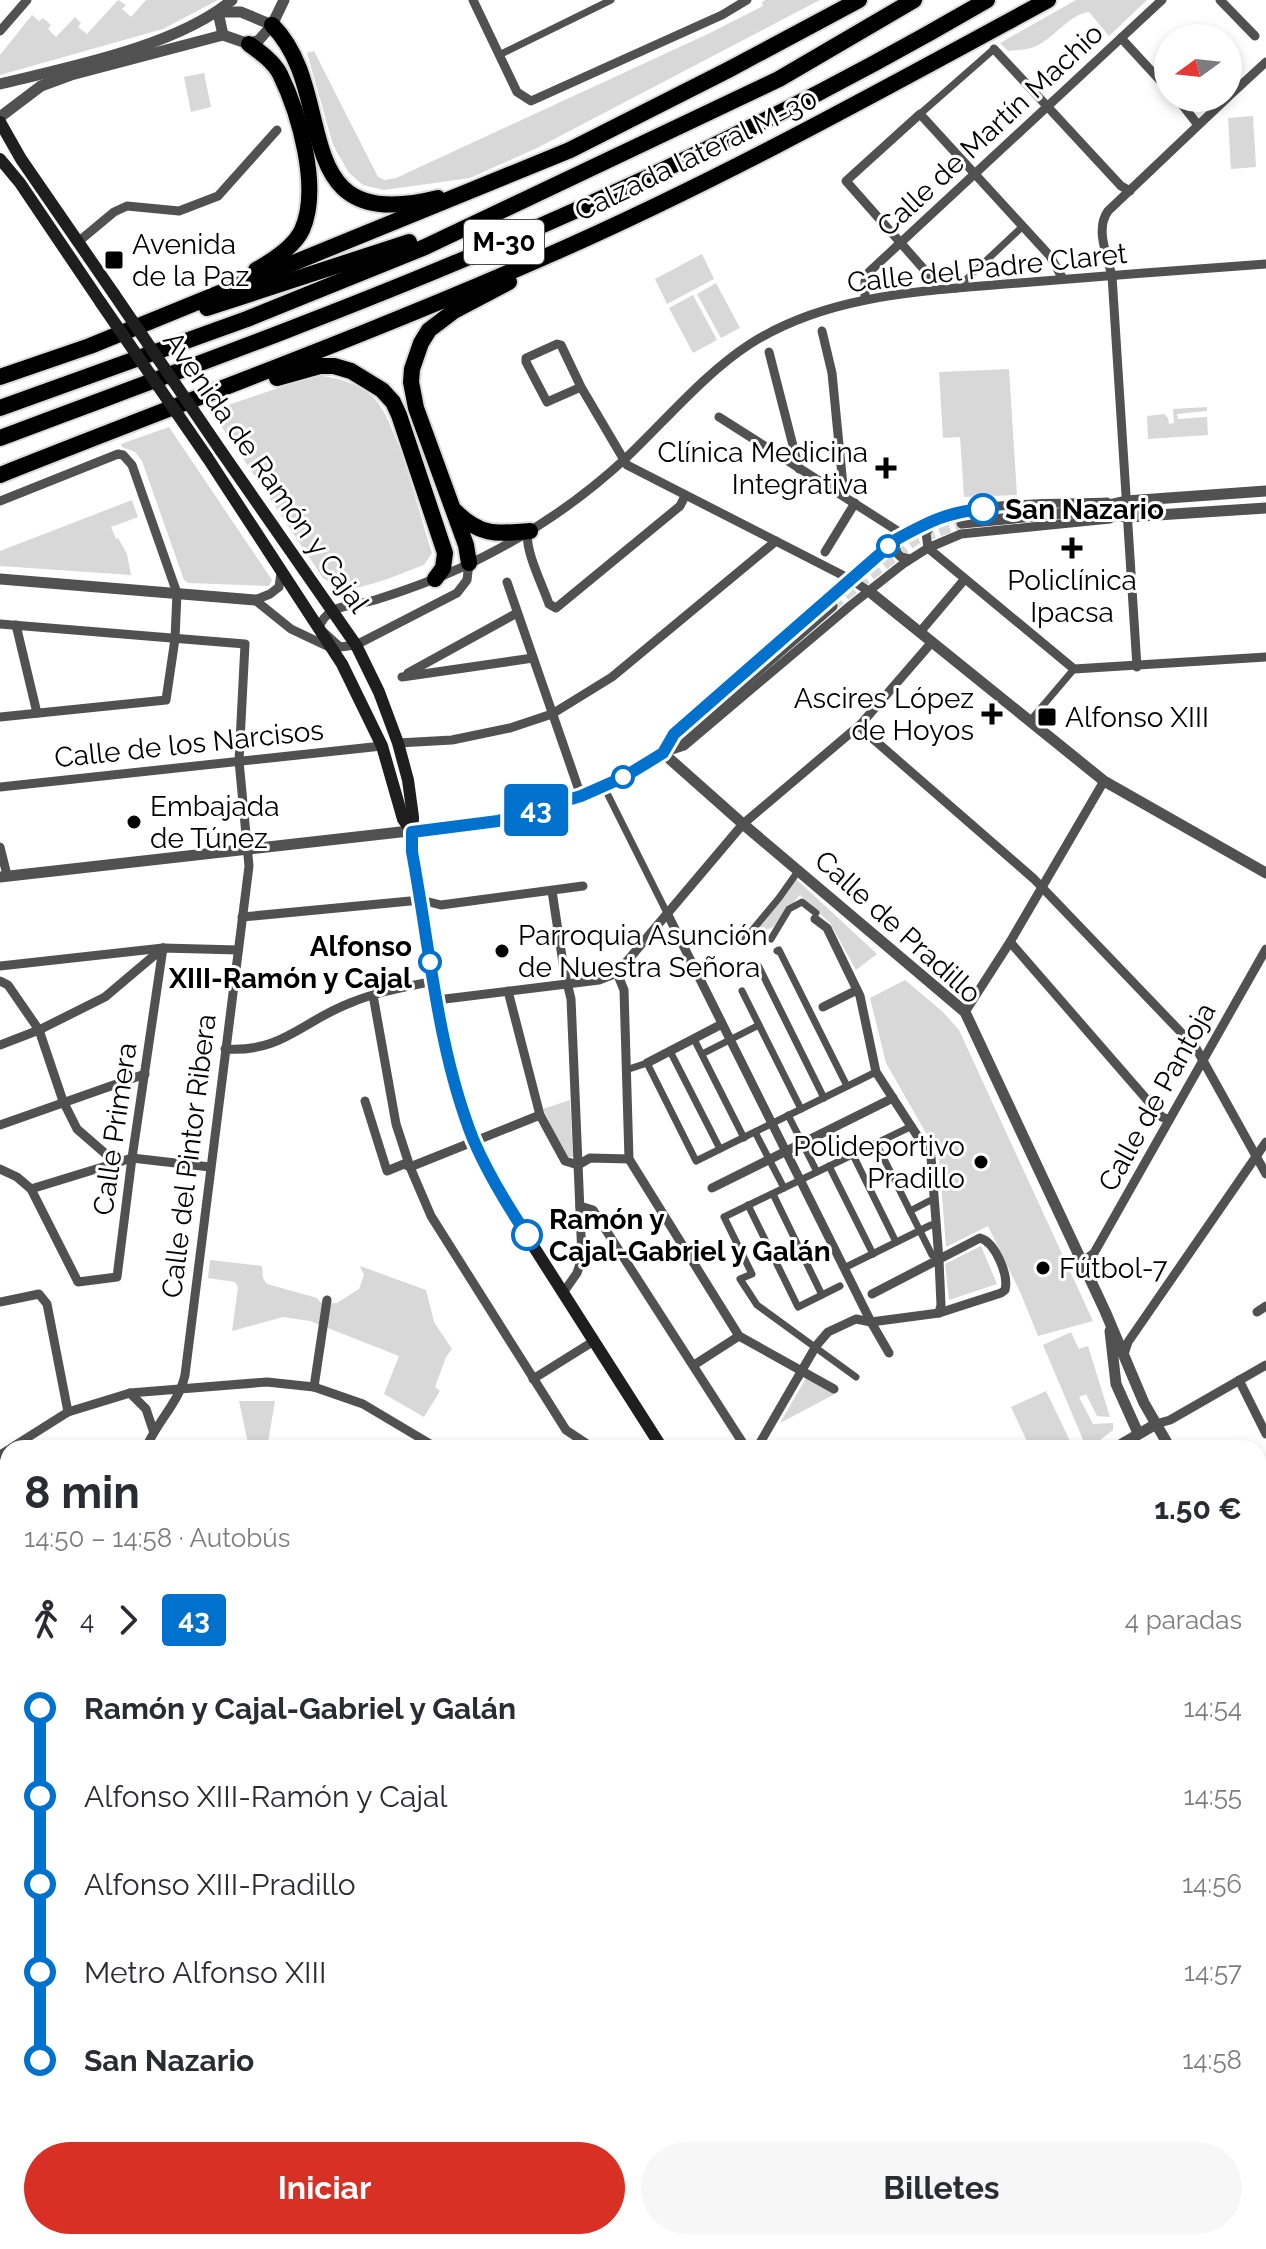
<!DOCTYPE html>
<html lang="es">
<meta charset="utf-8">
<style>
body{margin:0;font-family:Raleway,sans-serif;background:#f7f7f7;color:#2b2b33;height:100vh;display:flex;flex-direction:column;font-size:30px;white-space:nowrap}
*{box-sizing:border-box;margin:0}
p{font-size:26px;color:#7c7c81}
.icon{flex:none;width:44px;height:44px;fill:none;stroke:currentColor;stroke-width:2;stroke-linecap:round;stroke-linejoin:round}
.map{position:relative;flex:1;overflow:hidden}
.details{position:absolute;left:0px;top:1440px;width:1266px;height:810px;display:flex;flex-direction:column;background:#fff;border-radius:24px 24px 0 0;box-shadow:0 4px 12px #0003}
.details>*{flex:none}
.badge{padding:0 16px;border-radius:6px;font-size:28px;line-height:52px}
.needle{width:52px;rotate:255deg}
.controls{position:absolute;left:1154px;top:24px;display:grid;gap:16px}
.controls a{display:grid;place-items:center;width:88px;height:88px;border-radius:50%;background:#fff;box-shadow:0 4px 12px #0003;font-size:40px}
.map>.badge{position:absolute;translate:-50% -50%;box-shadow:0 0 0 4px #fff}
.legs{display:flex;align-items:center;gap:12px;height:88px;padding:0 24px;font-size:26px}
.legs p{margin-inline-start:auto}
.summary{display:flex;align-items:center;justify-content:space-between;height:136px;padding:0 24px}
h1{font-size:44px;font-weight:700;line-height:60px}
.button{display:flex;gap:16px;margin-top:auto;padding:16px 24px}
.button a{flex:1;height:92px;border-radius:48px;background:#d93025;color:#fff;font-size:32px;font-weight:700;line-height:92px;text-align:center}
.button a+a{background:#f7f7f7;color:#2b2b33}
ul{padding:0 24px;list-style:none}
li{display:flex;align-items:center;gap:28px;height:88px;font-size:30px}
li i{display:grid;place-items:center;width:12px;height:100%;margin:0 10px;background:currentColor}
li i::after{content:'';width:20px;height:20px;margin:-10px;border:6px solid;border-radius:50%;background:#fff}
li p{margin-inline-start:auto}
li:first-child i{background:linear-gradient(#0000 50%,currentColor 0)}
li:last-child i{background:linear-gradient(currentColor 50%,#0000 0)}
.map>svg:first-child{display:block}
.green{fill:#d8d8d8}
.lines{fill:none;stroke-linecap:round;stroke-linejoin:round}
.tertiary-tunnel{stroke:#d9d9d9;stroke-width:11;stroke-dasharray:11 5.5;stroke-linecap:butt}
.motorway-casing{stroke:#dbdbdb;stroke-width:20}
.pedestrian{stroke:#515151;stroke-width:7}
.minor{stroke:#515151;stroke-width:9}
.tertiary{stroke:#515151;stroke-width:11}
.secondary{stroke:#1e1e1e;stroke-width:12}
.motorway{stroke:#000;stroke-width:16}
.secondary-bridge{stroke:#1e1e1e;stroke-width:12}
.line-1-casing{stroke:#fff;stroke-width:18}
.line-1{stroke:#0072ce;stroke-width:12}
.poi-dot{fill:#000;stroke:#fff;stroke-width:3}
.stop-1-dot{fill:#fff;stroke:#0072ce;stroke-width:4}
.labels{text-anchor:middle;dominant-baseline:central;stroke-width:6;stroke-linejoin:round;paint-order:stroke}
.shield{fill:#fff;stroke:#4c4c4c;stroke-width:2}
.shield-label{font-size:26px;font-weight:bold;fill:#000}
.street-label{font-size:28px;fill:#000;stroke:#fff}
.poi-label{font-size:28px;fill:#000;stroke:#fff;text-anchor:start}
.stop-label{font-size:28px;font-weight:bold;fill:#000;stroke:#fff;text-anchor:start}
</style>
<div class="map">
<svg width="1266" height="2249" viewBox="0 0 1266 2249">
<rect width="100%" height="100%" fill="#fff"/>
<g class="green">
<polygon points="118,0 126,5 122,9 131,17 146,0 218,0 163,29 0,75 0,55 32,15 39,21 43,18 51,25 48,29 56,37 75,17 81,23 78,27 87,34"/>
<polygon points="765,0 820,0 539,147 470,178 384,190 363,185 349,173 333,145 307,53 314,51 378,177 385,180 396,178 710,33 763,6 762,2"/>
<path d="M1076,0H1147L1109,36L1089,12C1069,14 1054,39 1034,47C1026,50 1016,50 1008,51L1000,43Z"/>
<polygon points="204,73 211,107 191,112 184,77"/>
<polygon points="1253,116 1256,167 1231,169 1228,118"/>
<polygon points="702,254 714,279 667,304 655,279"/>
<polygon points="716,283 740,328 721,338 697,294"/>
<polygon points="693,295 717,340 693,353 669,308"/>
<polygon points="1009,369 1017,495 964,497 960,437 943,438 939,372"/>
<path d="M316,375C337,378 356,382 373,397C397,420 420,517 432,553L424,565C404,572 361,592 340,588C334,586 328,581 323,578L211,411Z"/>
<polygon points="1207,407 1207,411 1177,414 1178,419 1207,417 1208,435 1148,439 1147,416 1164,414 1168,418 1169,424 1174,423 1173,409"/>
<polygon points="169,427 272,580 269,586 188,583 184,580 142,461 135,452 122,447 121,444"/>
<polygon points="132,500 138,517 111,527 116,539 118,538 127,554 131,575 0,566 0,551"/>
<polygon points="794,877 877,954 856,970 830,923 800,895 773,927 750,938"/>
<polygon points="905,980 943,1012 959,1030 1093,1321 1038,1336 1021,1294 988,1226 946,1247 939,1156 886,1063 870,998"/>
<polygon points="570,1100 573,1157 566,1157 543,1109"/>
<polygon points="981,1246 997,1284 949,1300 945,1264"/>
<polygon points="210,1260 262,1266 263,1278 267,1284 317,1298 320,1302 337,1303 359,1289 364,1275 360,1266 426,1290 434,1322 452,1349 446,1357 435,1387 440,1391 424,1417 384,1394 399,1356 310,1321 283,1317 232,1331 238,1287 235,1282 208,1278"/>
<polygon points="1071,1332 1079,1349 1088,1346 1110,1417 1097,1416 1086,1394 1079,1397 1093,1424 1113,1423 1113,1430 1090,1448 1079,1448 1078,1446 1084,1442 1043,1345"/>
<polygon points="806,1378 835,1394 780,1423"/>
<polygon points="1046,1391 1071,1443 1060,1448 1030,1448 1011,1407"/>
<polygon points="239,1401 275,1401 267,1448 249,1448"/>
<polygon points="8,1543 8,1664 0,1666 0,1548"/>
</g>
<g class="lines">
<polyline class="tertiary-tunnel" points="832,606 916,539 962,523"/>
<g class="motorway-casing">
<g id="motorway">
<path d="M272,25C341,94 282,237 438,198"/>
<path d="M249,44C260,52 274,62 280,74C299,113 321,188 302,230C294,247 272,261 256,270"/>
<polyline points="207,308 409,242"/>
<polyline points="0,377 90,346 570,150 728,70 859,0"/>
<polyline points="277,378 320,366 334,366 351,371 382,390 393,402 399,415 445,553 443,568 435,579"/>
<polyline points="0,408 247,319 425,247 779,79 914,0"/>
<path d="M0,438C154,380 310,324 462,260C642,184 819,98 987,0"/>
<path d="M0,475C183,402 368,335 549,255C720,180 884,89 1048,0"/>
<path d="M455,511C480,536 496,534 530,531"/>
<polyline points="469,563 466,545 416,408 411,382 412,369 421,343 429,330 454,311 509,282"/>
</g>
</g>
<g class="pedestrian">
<polyline points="499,55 611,0"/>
<polyline points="920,114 994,49"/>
<polyline points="956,289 1023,226"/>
<polyline points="1029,722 1074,669"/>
<polyline points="604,787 667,913"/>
<polyline points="771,939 789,909 802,902 816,913"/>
<polyline points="745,943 745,939 779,898 796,874"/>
<polyline points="777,951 779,950 847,1086"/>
<polyline points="759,967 824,1098"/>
<polyline points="742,991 801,1109"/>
<polyline points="694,1039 744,1138"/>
<polyline points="670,1051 720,1149"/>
<polyline points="702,1054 759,1025"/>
<polyline points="626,1070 647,1063 696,1161 876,1072"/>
<polyline points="788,1115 817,1172"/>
<polyline points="755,1132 784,1188"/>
<polyline points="876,1143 932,1255"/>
<polyline points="853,1155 896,1242"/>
<polyline points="829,1166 873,1254"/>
<polyline points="773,1194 822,1295"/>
<polyline points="748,1205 798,1307 840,1286"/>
<polyline points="910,1211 929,1201"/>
<polyline points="844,1268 931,1225"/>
<polyline points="856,1377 757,1305 740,1279 752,1274 724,1217 912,1126"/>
</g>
<g class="minor">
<polyline points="473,0 517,92 531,101 722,15 747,0"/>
<polyline points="1220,0 1255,36"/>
<polyline points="0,31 27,0"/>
<polyline points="1121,38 1168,89"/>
<polyline points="994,49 1121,186 1130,191"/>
<polyline points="1228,97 1266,62"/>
<polyline points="1177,98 1198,125"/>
<polyline points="78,242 114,212 127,206 179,211 218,196 277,130"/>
<polyline points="929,275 846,181 920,114 1050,256 1063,279"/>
<polyline points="865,299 865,281 869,272 1162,0"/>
<polyline points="822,331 832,373 844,496"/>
<polyline points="769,352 799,469"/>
<polyline points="581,387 547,402 526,362 526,358 557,344 561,345 581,387 627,465 850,579 870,592"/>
<polyline points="719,417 904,535"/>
<polyline points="0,501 118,454 123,455 132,465 177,593 175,639 166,700 0,717"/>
<path d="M1107,502C1057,504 967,501 924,523C904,533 886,548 869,562C829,597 790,633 750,668C726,688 673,725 663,753L684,746L851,605L903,564L928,548L961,534L1110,519"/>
<path d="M528,532C524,549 543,586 549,604L556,608L680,506L685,496"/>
<polyline points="897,539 896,552 901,557 910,559"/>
<polyline points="928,548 1074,669 1266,657"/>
<polyline points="928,548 926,533 935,519"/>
<polyline points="825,552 855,503"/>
<path d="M469,563L467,580L457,593L356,645L340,647L319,628C321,621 327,614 334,610C346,604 362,604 375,600C413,588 451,574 487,555C536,530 585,496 626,458C665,421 705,373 750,344C830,293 927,291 1019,283C1101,276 1184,270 1266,264"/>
<polyline points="507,582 581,796"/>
<polyline points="255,600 291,629 329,647"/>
<polyline points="255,600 270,594 279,587 281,573"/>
<path d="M0,624L245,644L239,761L249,866L185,1375C179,1403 157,1421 146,1448"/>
<polyline points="16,625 37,713"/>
<polyline points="920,632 964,580"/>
<path d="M1137,667L1112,276C1107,255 1095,229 1108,211L1227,98"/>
<polyline points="408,673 517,613"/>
<polyline points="402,677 533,658"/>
<polyline points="861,724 864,731 1034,879 1196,1048 1266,1174"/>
<polyline points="398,743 452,740 510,728 552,714 612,677 776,541"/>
<polyline points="0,787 382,746"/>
<polyline points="0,847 7,875"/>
<polyline points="552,891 564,970 571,999 582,1258 577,1273 563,1293"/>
<polyline points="667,913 871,1322 889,1353"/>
<polyline points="242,917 421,900 441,905 583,886"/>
<polyline points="815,919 827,928 860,996 876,1072 931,1157 939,1260 941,1305 939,1313"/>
<polyline points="1010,942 1162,1117 1169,1120"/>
<polyline points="0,966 163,948 238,950"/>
<polyline points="617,973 624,990 629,1159 739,1336 834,1389"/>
<polyline points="0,981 8,985 39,1030 63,1101 77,1129 115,1162"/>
<polyline points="508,991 540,1115 565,1161 578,1165"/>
<polyline points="373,995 396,1124 410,1167 431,1216 566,1430 593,1448"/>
<polyline points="437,1000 599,980 617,973 743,824 861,724 932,642"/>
<polyline points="823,1007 857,990"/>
<polyline points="965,1012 1010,942 1104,781"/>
<polyline points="0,1045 39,1030 105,997 163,948"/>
<path d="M225,1049C281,1053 301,1022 350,1003C376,992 405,987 434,981"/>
<polyline points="647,1063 722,1024"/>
<polyline points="365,1101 387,1171 404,1164 410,1167 540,1115"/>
<polyline points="0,1125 145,1074"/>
<polyline points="578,1165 590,1158 629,1159"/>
<polyline points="0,1169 17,1177 31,1189 78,1282 117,1277 132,1158 163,948"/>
<polyline points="712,1188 893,1098"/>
<polyline points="31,1189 132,1158 210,1167"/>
<polyline points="580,1206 593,1210 746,1448"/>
<polyline points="1082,1262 1094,1253 1266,949"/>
<polyline points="0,1302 39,1294 47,1304 68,1412"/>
<polyline points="1257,1312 1266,1306"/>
<polyline points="1124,1354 1128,1342 1266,1142"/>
<polyline points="694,1365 739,1336"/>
<polyline points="533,1379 594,1341"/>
<polyline points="1239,1380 1266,1434"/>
<polyline points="314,1387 327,1300"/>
<polyline points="130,1393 146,1409 153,1430"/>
<polyline points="1156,1424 1170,1420 1266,1365"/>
<polyline points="11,1448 68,1412 130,1393 267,1382 314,1387 363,1404 437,1448"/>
<path d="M757,1448L816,1346L828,1332L856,1319L871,1322L939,1313L1001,1293L1005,1290C1009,1275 995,1242 980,1238L872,1294"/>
<polyline points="0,1455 8,1450"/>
<polyline points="1258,1601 1266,1599"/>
<polyline points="1258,1678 1266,1677"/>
<polyline points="0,1795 8,1792"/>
<polyline points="0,1992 8,1991"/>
<polyline points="1258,2014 1266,2013"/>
<polyline points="1258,2118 1266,2081"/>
<polyline points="0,2214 6,2249"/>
<polyline points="152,2242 157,2249"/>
<polyline points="261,2242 266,2249"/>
<polyline points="493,2242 503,2243 513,2249"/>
<polyline points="773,2242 775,2249"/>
<polyline points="1232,2244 1266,2244"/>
<polyline points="523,2249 527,2242"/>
<polyline points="729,2249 750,2249"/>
</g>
<g class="tertiary">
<polyline points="223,35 218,12 241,12 272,25"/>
<path d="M0,84C70,67 177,46 232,0"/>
<polyline points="0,117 41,86 71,75 223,35 249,44 259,40 272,25 284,0"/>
<polyline points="1086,513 1127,517 1266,508"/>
<polyline points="962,523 1077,512 1126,501 1266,491"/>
<polyline points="0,579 255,600"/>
<polyline points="870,592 1104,781 1266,873"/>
<polyline points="663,753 743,824 965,1012 1105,1311 1144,1403 1170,1448"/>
<polyline points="0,877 498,821 581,796 624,777 663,753 832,606"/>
<polyline points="1110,1331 1116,1384 1138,1433"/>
<polyline points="1115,1448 1156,1424"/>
<polyline points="1258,1805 1266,1832"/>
<polyline points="1258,1854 1266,1854"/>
<polyline points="1258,1912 1266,1925"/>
<polyline points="553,2242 563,2249"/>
</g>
<g class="secondary">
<polyline points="0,122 21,159 114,294"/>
<polyline points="0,159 20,183 101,303"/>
<polyline points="221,451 356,645 379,692 398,743 408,780 413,817 412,852 437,1000 458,1094 474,1140 509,1208 662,1448"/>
<polyline points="207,457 342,664 382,746 403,819 412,832"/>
<polyline points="1258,1899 1266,1898"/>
<polyline points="0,2116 8,2115"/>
<polyline points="0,2130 8,2128"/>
<polyline points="896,2242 898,2249"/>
</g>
<use href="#motorway" class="motorway"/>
<g class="secondary-bridge">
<polyline points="114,294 221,451"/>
<polyline points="101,303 207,457"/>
</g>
</g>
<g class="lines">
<g class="line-1-casing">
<path id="line-1" d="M527,1235C507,1205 487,1172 473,1139C437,1048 430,948 412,852V832L498,821L581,796L624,777L663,753L674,734L897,539C928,522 947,512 983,509"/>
</g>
<use href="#line-1" class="line-1"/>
</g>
<g class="poi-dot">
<rect x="104" y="250" width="20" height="20" rx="4"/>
<path d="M882 456h8v8h8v8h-8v8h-8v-8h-8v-8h8z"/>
<path d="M1068 536h8v8h8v8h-8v8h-8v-8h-8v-8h8z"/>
<path d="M988 702h8v8h8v8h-8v8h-8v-8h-8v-8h8z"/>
<rect x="1037" y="707" width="20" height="20" rx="4"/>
<circle cx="134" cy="822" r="8"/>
<circle cx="502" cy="951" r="8"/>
<circle cx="981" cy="1162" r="8"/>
<circle cx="1043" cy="1268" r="8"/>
</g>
<g class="stop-1-dot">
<circle cx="983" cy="509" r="14"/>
<circle cx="888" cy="546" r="10"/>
<circle cx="623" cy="777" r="10"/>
<circle cx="430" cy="962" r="10"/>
<circle cx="527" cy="1235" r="14"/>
</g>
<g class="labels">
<rect class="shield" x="464" y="220" width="80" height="44" rx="6"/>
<g class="shield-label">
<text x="504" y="242">M-30</text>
</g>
<g class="street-label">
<text transform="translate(990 130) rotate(-43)">Calle de Martín Machio</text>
<text transform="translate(696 155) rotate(-26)">Calzada lateral M-30</text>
<text transform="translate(987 268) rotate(-6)">Calle del Padre Claret</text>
<text transform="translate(266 472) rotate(55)">Avenida de Ramón y Cajal</text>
<text transform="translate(189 744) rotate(-6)">Calle de los Narcisos</text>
<text transform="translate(898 927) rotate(42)">Calle de Pradillo</text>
<text transform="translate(1157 1097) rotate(-61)">Calle de Pantoja</text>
<text transform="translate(115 1129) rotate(-82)">Calle Primera</text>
<text transform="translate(189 1156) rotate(-83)">Calle del Pintor Ribera</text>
</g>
<g class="poi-label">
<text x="132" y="244">Avenida<tspan x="132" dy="32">de la Paz</tspan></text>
<text x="868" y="452" text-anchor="end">Clínica Medicina<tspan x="868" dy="32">Integrativa</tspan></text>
<text x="1072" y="580" text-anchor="middle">Policlínica<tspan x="1072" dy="32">Ipacsa</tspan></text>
<text x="974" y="698" text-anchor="end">Ascires López<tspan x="974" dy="32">de Hoyos</tspan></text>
<text x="1065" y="717">Alfonso XIII</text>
<text x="150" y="806">Embajada<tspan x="150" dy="32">de Túnez</tspan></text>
<text x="518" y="935">Parroquia Asunción<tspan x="518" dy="32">de Nuestra Señora</tspan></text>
<text x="965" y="1146" text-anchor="end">Polideportivo<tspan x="965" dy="32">Pradillo</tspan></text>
<text x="1059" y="1268">Fútbol-7</text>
</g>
<g class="stop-label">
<text x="1005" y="509">San Nazario</text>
<text x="412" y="946" text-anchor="end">Alfonso<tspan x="412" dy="32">XIII-Ramón y Cajal</tspan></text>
<text x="549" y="1219">Ramón y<tspan x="549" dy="32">Cajal-Gabriel y Galán</tspan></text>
</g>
</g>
</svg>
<div class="controls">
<a><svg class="needle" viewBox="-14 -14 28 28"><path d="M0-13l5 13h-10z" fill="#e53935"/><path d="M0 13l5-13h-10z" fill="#7c7c81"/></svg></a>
</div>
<b class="badge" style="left:536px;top:810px;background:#0072ce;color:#fff">43</b>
<section class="details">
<div class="summary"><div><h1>8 min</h1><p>14:50 – 14:58 · Autobús</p></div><b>1.50 €</b></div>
<div class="legs"><svg class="icon" aria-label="walk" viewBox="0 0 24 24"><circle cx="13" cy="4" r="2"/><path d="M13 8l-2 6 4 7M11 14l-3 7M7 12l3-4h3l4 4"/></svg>4<svg class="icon" aria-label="forward" viewBox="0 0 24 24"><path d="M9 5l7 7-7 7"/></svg><b class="badge" style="background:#0072ce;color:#fff">43</b><p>4 paradas</p></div>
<ul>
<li><i style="color:#0072ce"></i><b>Ramón y Cajal-Gabriel y Galán</b><p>14:54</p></li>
<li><i style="color:#0072ce"></i><span>Alfonso XIII-Ramón y Cajal</span><p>14:55</p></li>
<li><i style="color:#0072ce"></i><span>Alfonso XIII-Pradillo</span><p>14:56</p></li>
<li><i style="color:#0072ce"></i><span>Metro Alfonso XIII</span><p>14:57</p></li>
<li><i style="color:#0072ce"></i><b>San Nazario</b><p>14:58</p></li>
</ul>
<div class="button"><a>Iniciar</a><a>Billetes</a></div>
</section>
</div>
